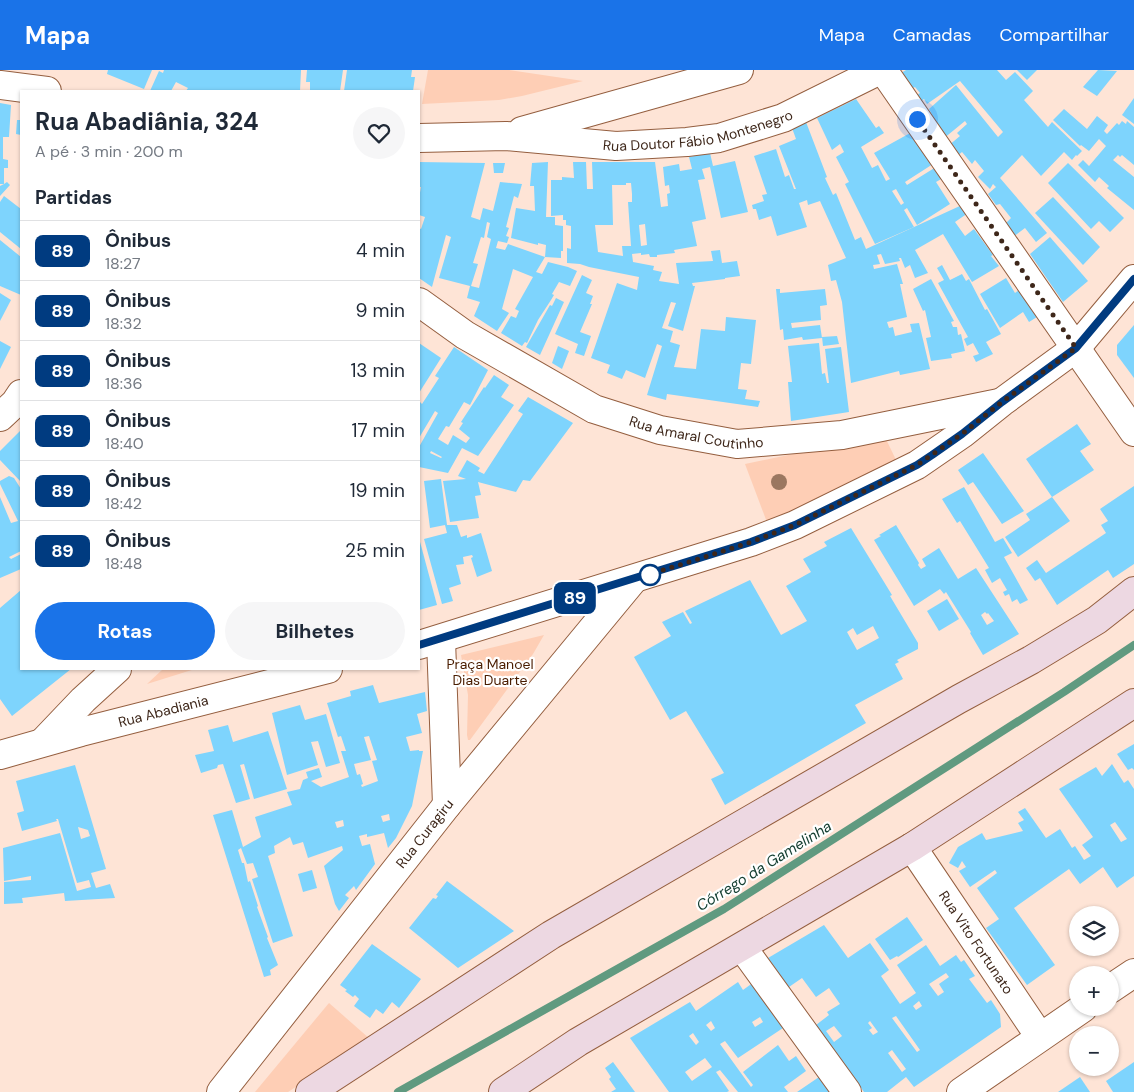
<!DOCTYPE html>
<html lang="pt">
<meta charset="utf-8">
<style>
body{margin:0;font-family:"DM Sans",sans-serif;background:#f6f6f7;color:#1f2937;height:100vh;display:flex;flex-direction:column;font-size:19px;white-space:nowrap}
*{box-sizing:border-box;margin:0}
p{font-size:16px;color:#747a83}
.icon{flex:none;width:28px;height:28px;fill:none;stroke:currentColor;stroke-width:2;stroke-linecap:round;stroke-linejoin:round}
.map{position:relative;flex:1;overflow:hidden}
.side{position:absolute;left:20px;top:20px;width:400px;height:580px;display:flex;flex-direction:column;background:#fff;border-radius:0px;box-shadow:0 1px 4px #0004}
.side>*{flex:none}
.badge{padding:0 10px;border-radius:8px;font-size:18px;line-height:32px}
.controls{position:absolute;left:1069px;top:836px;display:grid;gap:10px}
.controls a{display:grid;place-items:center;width:50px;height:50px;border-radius:50%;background:#fff;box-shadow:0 1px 4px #0004;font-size:25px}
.you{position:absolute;width:25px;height:25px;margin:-12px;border:4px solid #fff;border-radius:50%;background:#1a73e8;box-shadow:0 0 0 8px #1a73e833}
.map>.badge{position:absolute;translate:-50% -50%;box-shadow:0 0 0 2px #fff}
h2{padding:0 15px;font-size:19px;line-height:45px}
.round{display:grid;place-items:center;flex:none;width:52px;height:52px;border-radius:26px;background:#f6f6f7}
.summary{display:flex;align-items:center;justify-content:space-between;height:85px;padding:0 15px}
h1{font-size:24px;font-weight:700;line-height:38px}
.cta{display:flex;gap:10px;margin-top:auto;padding:10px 15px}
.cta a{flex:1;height:58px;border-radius:30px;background:#1a73e8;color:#fff;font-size:20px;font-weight:700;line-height:58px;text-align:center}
.cta a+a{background:#f6f6f7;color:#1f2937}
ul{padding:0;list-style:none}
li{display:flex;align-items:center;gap:15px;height:60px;padding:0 15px;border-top:1px solid #e0e1e3}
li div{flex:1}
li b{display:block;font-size:19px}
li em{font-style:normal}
li .badge{min-width:55px;font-weight:700;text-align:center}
header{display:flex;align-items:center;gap:30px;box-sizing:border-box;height:70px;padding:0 25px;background:#1a73e8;color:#fff}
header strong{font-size:24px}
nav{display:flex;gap:28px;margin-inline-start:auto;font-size:18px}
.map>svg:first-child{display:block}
.green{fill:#feceb5}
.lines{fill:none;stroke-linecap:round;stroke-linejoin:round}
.stream{stroke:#609a80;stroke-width:8}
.building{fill:#7ed4fd;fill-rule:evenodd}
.minor-casing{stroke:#945e3f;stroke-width:30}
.tertiary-casing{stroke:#945e3f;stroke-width:30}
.secondary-casing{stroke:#945e3f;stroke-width:30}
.minor{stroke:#fff;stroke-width:28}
.tertiary{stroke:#fff;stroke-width:28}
.secondary{stroke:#edd8e2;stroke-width:28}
.tree{fill:#9b7760}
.line-casing{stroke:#fff;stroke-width:11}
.line{stroke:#003b80;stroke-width:8}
.walk{stroke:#3e271a;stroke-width:5;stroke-dasharray:0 9}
.stop-dot{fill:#fff;stroke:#003b80;stroke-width:2.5}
.labels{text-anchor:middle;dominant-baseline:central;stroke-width:4.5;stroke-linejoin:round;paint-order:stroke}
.street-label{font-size:14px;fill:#3e271a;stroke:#fff}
.park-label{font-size:14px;fill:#4a1d00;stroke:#fff}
.water-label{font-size:15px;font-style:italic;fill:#164033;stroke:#fff}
</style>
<header>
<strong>Mapa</strong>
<nav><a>Mapa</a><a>Camadas</a><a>Compartilhar</a></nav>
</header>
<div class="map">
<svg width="1134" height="1022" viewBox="0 0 1134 1022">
<rect width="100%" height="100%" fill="#fee4d6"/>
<g class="green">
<polygon points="428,0 509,0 583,11 522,26 499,30 422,34"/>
<polygon points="884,365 897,392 768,455 745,394"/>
<polygon points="544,565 533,584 470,670 468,670 467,665 468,625 461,585"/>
<polygon points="163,599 195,599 147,614"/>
<polygon points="329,933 370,969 288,1022 255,1022"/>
</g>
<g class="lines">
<polyline class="stream" points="398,1022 724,839 1064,622 1134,575"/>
</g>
<g class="building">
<polygon points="108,0 152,0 144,19 107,4"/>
<polygon points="164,0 301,0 300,21 186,21 188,18 176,12 171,21 150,21 159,1 163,3"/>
<polygon points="307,0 343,0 340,21 310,21 310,12 306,12"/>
<polygon points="347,0 412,0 411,7 415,7 413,21 344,21"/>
<polygon points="906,0 997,0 1006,10 1015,2 1033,21 1024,30 1048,57 1052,52 1082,81 1077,86 1076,85 1072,90 1064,82 1041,106 1022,85 1000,108 1047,163 1036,172 1025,158 1013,167 1004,155 1011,148 1000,134 996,135 988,124 996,117 993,114 990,119 978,107 984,101 975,90 972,94 962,82 956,87 948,76 960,66 957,63 967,54 965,51 943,69 933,55 936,52 929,39 956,15 998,67 1003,62 960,11 927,34 924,29 921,31 917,25 920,23 915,17 909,20 898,5"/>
<polygon points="1017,0 1037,0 1027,10"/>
<polygon points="1098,0 1117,1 1097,26 1083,17"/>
<polygon points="1134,28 1134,54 1122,45"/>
<path d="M856,29L876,58L879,56L884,63L861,77L872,98L878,95L886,111L890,109L874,83L912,62L933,94L905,112L907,115L936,97L943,108L936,112L950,134L917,155L907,138L904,140L914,157L875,174L845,114L849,112L836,87L844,82L840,74L832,80L817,48ZM896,119L904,133L901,135L892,121Z"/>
<polygon points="0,33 11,35 9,67 3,67 3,89 8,90 8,98 4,98 4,114 7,112 10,115 0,126 0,116 4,114 0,114"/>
<polygon points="1064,39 1087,59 1097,46 1108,55 1104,61 1107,64 1117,53 1119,55 1122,51 1126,54 1127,51 1134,57 1134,95 1122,85 1120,87 1118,85 1113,90 1134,107 1134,140 1107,118 1109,116 1099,107 1095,112 1078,95 1083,90 1089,96 1106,76 1099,69 1089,81 1081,75 1080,76 1053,50"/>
<polygon points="17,50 21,50 21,65 16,64"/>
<polygon points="806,52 827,107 825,108 833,125 836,123 855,170 861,167 866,179 962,135 968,143 955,152 965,166 974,159 993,185 991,186 999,196 972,212 943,164 915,180 928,203 915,208 910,195 905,198 901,188 899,188 900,191 885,194 881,184 877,185 880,194 873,195 874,199 897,194 903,214 900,214 907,247 887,252 889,258 893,257 895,266 912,262 910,254 919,253 930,299 900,305 899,301 851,313 842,232 836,210 831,211 828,195 846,188 820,131 808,135 807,130 799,133 807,157 777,166 771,146 759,150 756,139 753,139 752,135 764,131 762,125 767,124 754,86 776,79 785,107 789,105 794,119 796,119 779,76 796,69 792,58"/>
<path d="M710,83L713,96L735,91L748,142L721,148L710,97L702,99L705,109L698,110L706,149L692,152L697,176L674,180L675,183L657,185V187H650L649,184L641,185V183L632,184L633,192L654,196L653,200L662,202L659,211L679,214L676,193L713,191L711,181L720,180L722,193L737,191L740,206L725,208V209L692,213L693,216H695L683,261L668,256L676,233L671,232L662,258L673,261L670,272L680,275L674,297L696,299L701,259L725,261L726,247L756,250L751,294L741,293L738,319L747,320L745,329L760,331L758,337L667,324L666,330L647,325L662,276L657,274L645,308L626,300L622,309L607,303L610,295L591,288L617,213L637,220L639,207L589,197L580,194L567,193V178L571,179V156L566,155V150H563V145L551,146V110H562V107L574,108L573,92H586L587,119H593L592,92H655L661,137L668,136L667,124L670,123L669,115L665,116L663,97L679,94L680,101L692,99L689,87ZM626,113H631L632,124V132H628L631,176H622L623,186L598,182L595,155H613L612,115H626ZM645,154L647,175L641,176L639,155Z"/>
<path d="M419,92L485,93L471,147L480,150L483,138L493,141L500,112L522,114L518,128L514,126L506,157L509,158L506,166L509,167L507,173L498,171L496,178L505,180L508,174L545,187L536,202L542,204L548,192L568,197L577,201L570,216L559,212L552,224L554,225L551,230L538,250L527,273L525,272L522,276L501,263L511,246L516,248L519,241L515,239L533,207L513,199L502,239L509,243L497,261L474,246L480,232L467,228L470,216L439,208L451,167L446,165L432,217L419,208V158L421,159L425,147L419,145V128L421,117H419ZM487,152L490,153L487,167L491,169L479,218L471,216L478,194L473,193L481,167L484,168Z"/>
<polygon points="548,92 546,147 555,147 555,155 563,156 563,181 561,181 561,188 545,187 546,175 538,173 538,175 511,168 516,138 535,141 534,116 530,116 532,93"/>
<polygon points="493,93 505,93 503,103 494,103"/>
<polygon points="1068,93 1124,148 1110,162 1099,151 1091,159 1048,113"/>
<polygon points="4,126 21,139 21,179 0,162 0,132"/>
<polygon points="1053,127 1100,177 1083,195 1035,143"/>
<polygon points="1050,167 1088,211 1063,232 1030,184"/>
<polygon points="0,170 21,187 21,225 0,216"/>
<polygon points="942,195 950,210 962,204 966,211 969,209 985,240 987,239 1001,264 986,272 993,284 976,292 973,286 979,284 973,273 967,276 964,269 968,267 938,213 944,210 937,198"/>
<polygon points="582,205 592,210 586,223 593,226 590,234 592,234 580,262 591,266 584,286 575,283 578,274 555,264"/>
<polygon points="1006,208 1015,223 1019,220 1037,247 1029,252 1023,242 1000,258 980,224"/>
<polygon points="931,209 954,251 951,252 953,257 957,257 958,265 961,264 965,281 951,284 952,288 931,291 926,268 931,267 925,240 923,241 913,219"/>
<polygon points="776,219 780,219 780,223 825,219 827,235 820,236 821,250 791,253 792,258 820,255 822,268 803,270 802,267 784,270 783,259 780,260"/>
<polygon points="0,223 11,230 0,251"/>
<polygon points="556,228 564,232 540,285 526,277 550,235 552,236"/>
<polygon points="1134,255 1134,308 1117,285 1117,275"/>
<polygon points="837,266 839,274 823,276 822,267"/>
<polygon points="0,271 11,277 0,299"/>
<polygon points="419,273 441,288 419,323"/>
<polygon points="819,273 822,304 825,303 827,313 829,313 825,279 841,277 849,342 791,351 788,312 792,312 788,276"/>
<polygon points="558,276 569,281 562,299 552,293"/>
<path d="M454,277L488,300L470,335L464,332L449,357L446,356L438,369L448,375L453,365L466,373L470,368L459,359L463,353L461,352L484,317L485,318L494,305L509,315L501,327L514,335L478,386L462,378L448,403L419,397V377L438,343L435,341L419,368V331L422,334L439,308L435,306ZM431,381L442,387L441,388L430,383Z"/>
<polygon points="528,327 573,353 530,411 523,410 516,422 478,412 481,425 475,426 479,448 450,452 443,411 466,409 458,406 467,390 480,398 478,401 484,404 523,344 518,341"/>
<polygon points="1077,354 1091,374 1080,381 1094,400 1052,427 1070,451 1018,487 1005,467 1030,450 1026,444 1052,427 1026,389"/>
<polygon points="21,360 20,383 21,412 0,390 0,381"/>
<polygon points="983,383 1024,441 1002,454 973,412 968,415 958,400"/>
<polygon points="9,406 14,408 21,419 21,481 9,487 11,489 21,484 21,499 0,508 0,427 11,453 18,451 0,414 0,411"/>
<polygon points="441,409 447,455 457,455 461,467 467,465 467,468 481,463 492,501 477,507 471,488 473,487 472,485 463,487 464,494 456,495 461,514 449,518 453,531 442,534 424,469 447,463 445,455 430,458 424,411"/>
<polygon points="1134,416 1134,494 1113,508 1108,500 1057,535 1040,508 1035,511 1026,498 1037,490 1046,503 1106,463 1101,455 1108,451 1100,439"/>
<polygon points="964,417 995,472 1003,468 1012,483 1004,487 1028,530 1020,534 1017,529 1012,532 1009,524 1005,526 1003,522 1007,520 1000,508 992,513 985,500 989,498 960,451 957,453 942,429"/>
<path d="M896,455L919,493L918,495L921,499L926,496L922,489L939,478L958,509L976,498L1019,564L983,585L970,563L971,562L946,522L944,524L940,519L914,536L874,470L881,466L879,465ZM985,542L987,544L988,543L994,551L987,555L981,545Z"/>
<path d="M851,458L892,525L890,526L918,573V579L897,590L899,592L895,594L903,609L855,635L866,653L725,735L711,709L724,703L686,641L670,650L634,587L671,566L662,552L683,542L690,554L692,553L685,541L750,510L781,565L807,551L786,516L811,502L803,489L827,476L824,472ZM873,556L879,568L857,580L847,562L853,558L857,565Z"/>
<polygon points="419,468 437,535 419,540"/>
<polygon points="21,520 21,599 71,599 12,646 0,629 0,538"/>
<polygon points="947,529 959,549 939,561 927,541"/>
<path d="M373,615L379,633L425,622L427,641L417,644L422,663L406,667L410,681L419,680V681H423L412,736L396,768L388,778L384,763L367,767V764L359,766L362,776L370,774L375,794L356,820L354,816L345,825L349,828L339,841L335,834L324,796L343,780L342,776L308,788L303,772L293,775L290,767L274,776L275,783L268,786L293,866L273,873L252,809L258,807L253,793L247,794L241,778L238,780L242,793H244L248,812L250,811L258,836L257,837L268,867L267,868L278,895L270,900L271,905L264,907L213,745L232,740L243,777L261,767L255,747L292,735L287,722L300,719L303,710L308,708L306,702L319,698L322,707L311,711L321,717L349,707L341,681H346L341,666L338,667L327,633L351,626L350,621ZM369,666L377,690L372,691L378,711L362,717L361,715L363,714L360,704L357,705L354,694L371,690L364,667ZM389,744L390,750L383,752L381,746ZM343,750L344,756L337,758L335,752Z"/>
<polygon points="300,635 305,650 326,644 340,693 326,697 318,671 311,672 318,695 287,705 272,643"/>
<polygon points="228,655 233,672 268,661 287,719 254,729 244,694 240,695 250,729 236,733 223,694 218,695 217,698 201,703 195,685 214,681 208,660"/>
<polygon points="1134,674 1134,700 1132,698 1128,700 1117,684"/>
<path d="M1112,694L1124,713L1128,710L1134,719V806L1117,818L1103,797L1080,814L1069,799L1014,838L1055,895L1027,915L986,858L999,849L977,818L997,803L995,800L970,817L959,801L966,797L962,791L958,798L949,793L958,777L982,763L986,770L1023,761L1018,753L1024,750L1018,742L1025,738L1046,768L1060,759L1072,778L1075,776L1084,790L1091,786L1082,775L1093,767L1059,719L1096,697L1102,706ZM1115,752L1127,769L1121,772L1110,755Z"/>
<path d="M75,695L106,799L91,803L96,818L110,814L115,828L65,831L64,823L22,828L23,833L4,834V812L31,810V806L4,811L3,778L60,763L77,821L91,817L89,810L77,813L58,749H56L57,751L22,761L17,743L24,741L16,711ZM78,757L88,760L90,766L81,769Z"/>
<polygon points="312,800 317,818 303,822 298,804"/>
<polygon points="447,811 514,861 458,898 409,858 433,828 436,829 438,826 436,825"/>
<polygon points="907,847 923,870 898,887 897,886 890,890 875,869"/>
<path d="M824,855L848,888L870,873L889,900L881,906L900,934L916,923L897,895L926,875L940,896L956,885L961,892L964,890L975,906L969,909L987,933L991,930L1000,944L1001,957L914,1017L906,1007L887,1022H864L816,955L829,945L827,942L840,934L829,918L816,927L802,908L789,917L768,888ZM946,903L949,907L939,914L944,922L938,926L929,914ZM919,931L922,936L916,940L913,936ZM896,946L920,980L917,982L892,948ZM870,951L878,962L873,965L869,960L872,958L868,953ZM834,956L842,966L834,972L826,961ZM892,980L906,999L902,1002L888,983Z"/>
<polygon points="372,874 421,909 399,938 392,932 383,944 376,939 370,948 354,936 359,929 355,925 353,927 345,921 347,920 340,915"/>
<path d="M738,912L743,920L754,912L786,956L738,988L725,971L720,974L751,1017L753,1015L743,1002L778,975L789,991L796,986L806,1001L784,1017L788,1022H738L720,1000L716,1002L729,1021L727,1022H669L630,968L690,932L696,941ZM760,947L763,952L755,957L752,952ZM711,951L715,958L711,961L706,955ZM693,963L699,972L696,975L689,966ZM705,988L712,997L692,1011L685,1002Z"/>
<polygon points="613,992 635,1022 611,1022 616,1019 609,1009 611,1007 605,998"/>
<polygon points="1134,992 1134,1022 1113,1022 1106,1011"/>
<polygon points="822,1005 826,1011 824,1014 830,1022 797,1022"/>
<polygon points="1080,1007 1090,1022 1058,1022"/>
</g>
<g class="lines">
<g class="minor-casing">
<g id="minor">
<polyline points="883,0 1134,362"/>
<polyline points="0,15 47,21"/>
<polyline points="522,61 739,0"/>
<path id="s1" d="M419,68L506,66L616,76L687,72L719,68L783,48L880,0"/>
<path id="s2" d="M419,232L465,265L594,339L660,360L737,374L842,365L999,333"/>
<polyline points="0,347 15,333 21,324"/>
<polyline points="441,570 447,735"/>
<polyline points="419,575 751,472 795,455 917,395 962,364 1002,332 1076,278 1134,209"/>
<polyline points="43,672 83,630 117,599"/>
<path id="s3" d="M0,685L81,662L328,599"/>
<path id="s4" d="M912,777L1040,967"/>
<polyline points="742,877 847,1022"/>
<path id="s5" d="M221,1022L447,735L633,510"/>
</g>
</g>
<g class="tertiary-casing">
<g id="tertiary">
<polyline points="1110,919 1134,903"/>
<polyline points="961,1022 1083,938"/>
</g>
</g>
<g class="secondary-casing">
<g id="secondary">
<polyline points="310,1022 551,865 959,629 1031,590 1097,550 1134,521"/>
<polyline points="503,1022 578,972 912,777 1134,633"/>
</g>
</g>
<use href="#minor" class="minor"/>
<use href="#tertiary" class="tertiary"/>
<use href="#secondary" class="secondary"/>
</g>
<circle class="tree" cx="779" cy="412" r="8"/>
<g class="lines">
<g class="line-casing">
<polyline id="line" points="419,575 751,472 795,455 917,395 932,385 962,364 1002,332 1076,278 1134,209"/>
</g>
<use href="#line" class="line"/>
<polyline class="walk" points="650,505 648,505 751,472 795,455 917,395 962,364 1002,332 1076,278 917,49"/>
</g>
<circle class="stop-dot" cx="650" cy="505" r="10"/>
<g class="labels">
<g class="street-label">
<text stroke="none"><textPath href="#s1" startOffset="281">Rua Doutor Fábio Montenegro</textPath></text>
<text stroke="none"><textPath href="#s2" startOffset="311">Rua Amaral Coutinho</textPath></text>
<text stroke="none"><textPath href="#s3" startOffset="169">Rua Abadiania</textPath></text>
<text stroke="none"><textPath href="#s5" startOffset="329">Rua Curagiru</textPath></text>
<text stroke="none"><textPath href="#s4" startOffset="115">Rua Vito Fortunato</textPath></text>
</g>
<g class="park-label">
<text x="490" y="594">Praça Manoel<tspan x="490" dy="16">Dias Duarte</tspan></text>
</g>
<g class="water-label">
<text transform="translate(764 796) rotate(-32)">Córrego da Gamelinha</text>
</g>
</g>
</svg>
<div class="controls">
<a><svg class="icon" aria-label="layers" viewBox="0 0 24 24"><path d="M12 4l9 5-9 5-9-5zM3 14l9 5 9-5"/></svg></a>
<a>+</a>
<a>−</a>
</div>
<div class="you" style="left:917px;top:49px"></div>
<b class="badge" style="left:575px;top:528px;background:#003b80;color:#fff">89</b>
<section class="side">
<div class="summary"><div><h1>Rua Abadiânia, 324</h1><p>A pé · 3 min · 200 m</p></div><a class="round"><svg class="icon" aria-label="heart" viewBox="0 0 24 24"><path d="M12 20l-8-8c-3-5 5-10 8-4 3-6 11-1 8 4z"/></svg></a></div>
<h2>Partidas</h2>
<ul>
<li><span class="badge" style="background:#003b80;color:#fff">89</span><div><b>Ônibus</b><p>18:27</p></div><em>4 min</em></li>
<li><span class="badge" style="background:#003b80;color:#fff">89</span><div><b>Ônibus</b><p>18:32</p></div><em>9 min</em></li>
<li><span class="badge" style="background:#003b80;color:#fff">89</span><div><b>Ônibus</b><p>18:36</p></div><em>13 min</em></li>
<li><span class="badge" style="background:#003b80;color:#fff">89</span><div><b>Ônibus</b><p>18:40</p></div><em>17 min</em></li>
<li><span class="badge" style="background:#003b80;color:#fff">89</span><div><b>Ônibus</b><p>18:42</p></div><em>19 min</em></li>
<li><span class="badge" style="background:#003b80;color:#fff">89</span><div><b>Ônibus</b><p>18:48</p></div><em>25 min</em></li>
</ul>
<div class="cta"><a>Rotas</a><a>Bilhetes</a></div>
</section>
</div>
